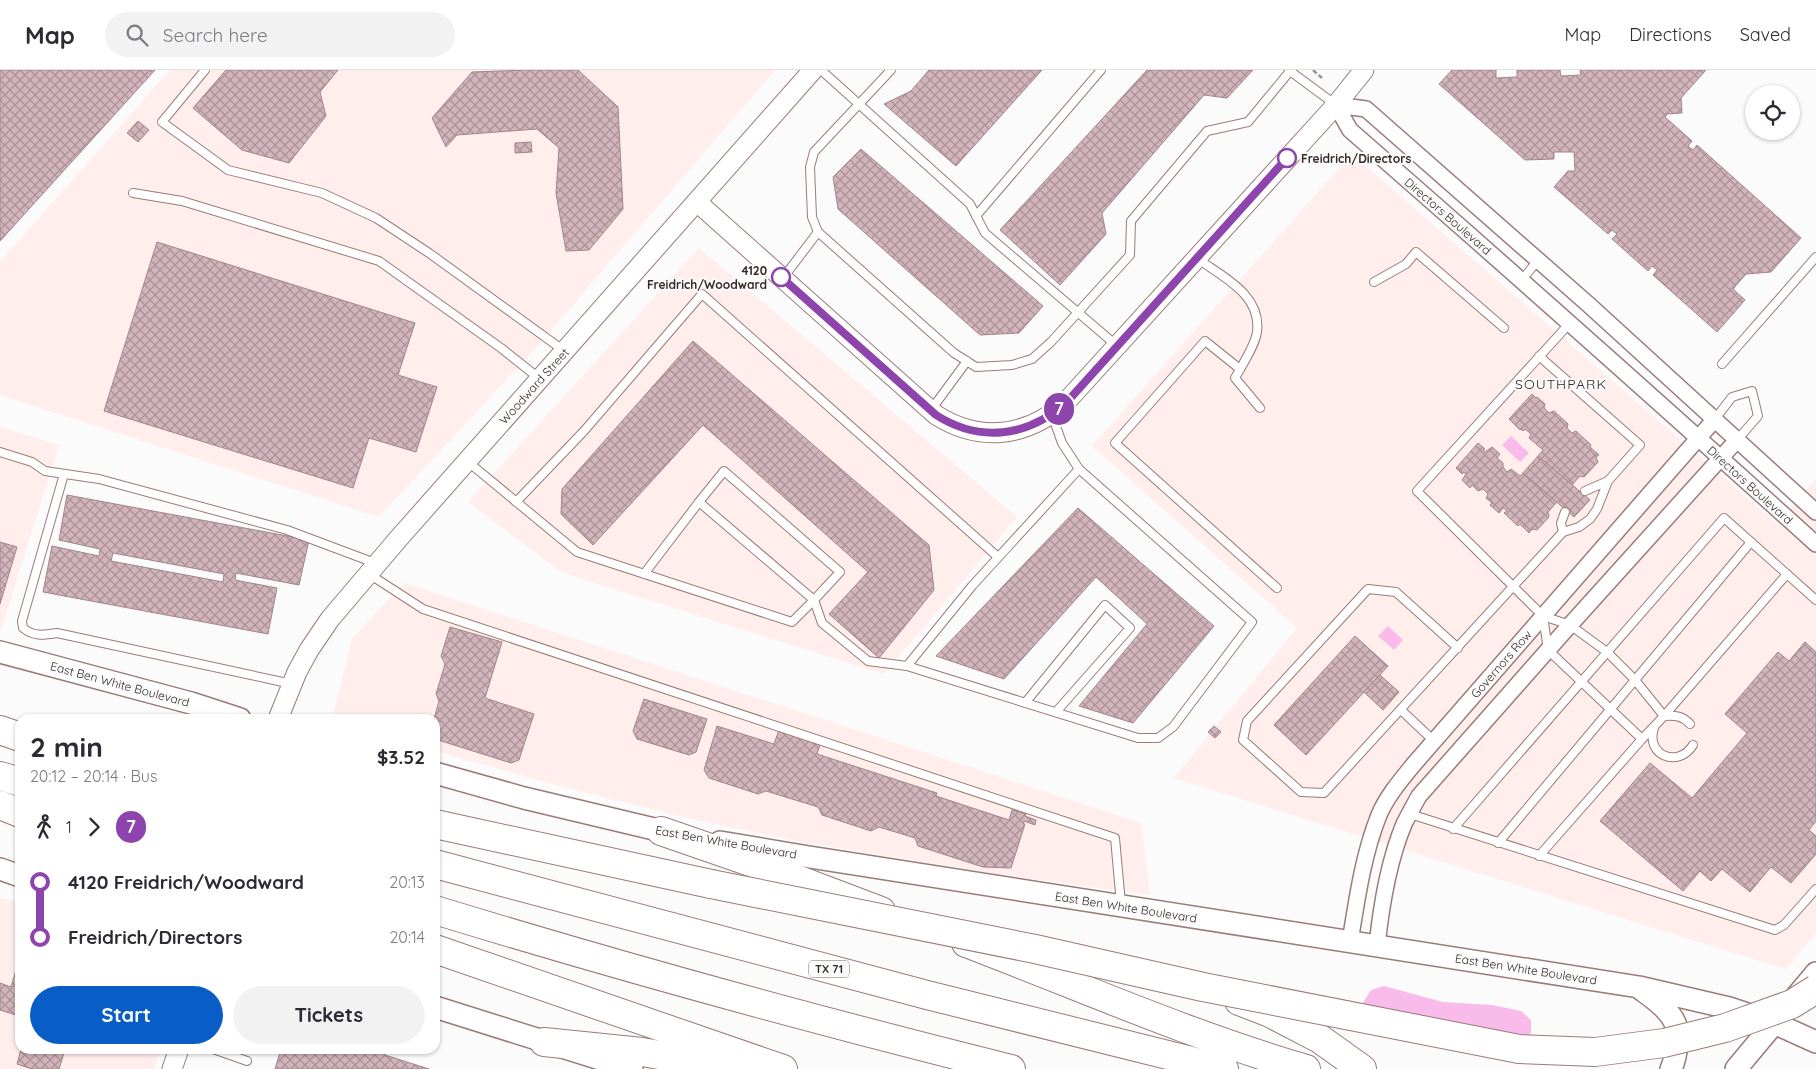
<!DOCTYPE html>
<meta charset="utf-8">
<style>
body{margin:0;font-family:Quicksand,sans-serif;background:#f2f2f3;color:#2b2b33;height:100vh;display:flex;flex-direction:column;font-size:19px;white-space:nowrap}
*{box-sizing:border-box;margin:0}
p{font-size:16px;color:#7c7c81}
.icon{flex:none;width:28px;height:28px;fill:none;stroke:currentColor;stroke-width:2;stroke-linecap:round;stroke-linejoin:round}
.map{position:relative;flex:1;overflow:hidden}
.sheet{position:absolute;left:15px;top:644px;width:425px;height:340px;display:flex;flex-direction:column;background:#fff;border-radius:15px;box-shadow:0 1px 4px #0004}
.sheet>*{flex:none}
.badge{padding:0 10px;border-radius:16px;font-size:18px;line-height:32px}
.fabs{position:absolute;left:1745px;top:15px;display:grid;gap:10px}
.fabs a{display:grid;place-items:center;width:55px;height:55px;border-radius:50%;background:#fff;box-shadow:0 1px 4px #0004;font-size:25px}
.map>.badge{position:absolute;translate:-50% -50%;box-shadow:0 0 0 2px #fff}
.legs{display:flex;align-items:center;gap:8px;height:55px;padding:0 15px;font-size:16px}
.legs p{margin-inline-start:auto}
.overview{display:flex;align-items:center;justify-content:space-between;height:85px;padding:0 15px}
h1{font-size:28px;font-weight:800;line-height:38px}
.cta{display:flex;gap:10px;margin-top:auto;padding:10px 15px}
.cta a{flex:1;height:58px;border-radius:30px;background:#095dc7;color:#fff;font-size:20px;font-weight:800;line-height:58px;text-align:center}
.cta a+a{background:#f2f2f3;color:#2b2b33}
ul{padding:0 15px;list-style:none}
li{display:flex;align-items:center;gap:18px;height:55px;font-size:19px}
li i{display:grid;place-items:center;width:8px;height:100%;margin:0 6px;background:currentColor}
li i::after{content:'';width:12px;height:12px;margin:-6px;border:4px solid;border-radius:50%;background:#fff}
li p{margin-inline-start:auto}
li:first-child i{background:linear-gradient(#0000 50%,currentColor 0)}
li:last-child i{background:linear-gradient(currentColor 50%,#0000 0)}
header{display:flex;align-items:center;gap:30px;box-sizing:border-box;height:70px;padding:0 25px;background:#fff;border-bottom:1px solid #e1e1e2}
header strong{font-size:24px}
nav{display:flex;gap:28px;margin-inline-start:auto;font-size:18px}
.search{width:350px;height:45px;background:#f2f2f3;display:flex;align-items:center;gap:12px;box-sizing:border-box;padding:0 18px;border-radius:28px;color:#7c7c81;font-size:19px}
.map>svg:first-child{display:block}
.built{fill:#ffeeec}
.water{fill:#f9bbea}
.building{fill:url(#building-cross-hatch);stroke:#a2858c;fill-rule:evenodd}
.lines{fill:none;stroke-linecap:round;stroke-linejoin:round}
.service-casing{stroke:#997c78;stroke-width:10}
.minor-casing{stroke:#997c78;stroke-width:18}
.tertiary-casing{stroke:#997c78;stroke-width:21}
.secondary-casing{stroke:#997c78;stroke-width:24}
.motorway-casing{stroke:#997c78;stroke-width:30}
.path{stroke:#999392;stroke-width:2.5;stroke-dasharray:5 2.5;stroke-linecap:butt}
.service{stroke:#fff;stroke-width:8}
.minor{stroke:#fff;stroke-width:15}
.tertiary{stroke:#fff;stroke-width:19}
.secondary{stroke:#fff;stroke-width:21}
.motorway{stroke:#fff;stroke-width:28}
.motorway-bridge-casing{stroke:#997c78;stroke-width:30;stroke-linecap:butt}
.motorway-bridge{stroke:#fff;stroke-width:28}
.line-1-casing{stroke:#fff;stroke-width:11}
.line-1{stroke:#8e44ad;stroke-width:8}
.stop-1-dot{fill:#fff;stroke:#8e44ad;stroke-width:2.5}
.labels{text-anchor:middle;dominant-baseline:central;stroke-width:4;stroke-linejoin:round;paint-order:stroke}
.shield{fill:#fbfbfb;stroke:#706867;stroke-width:1}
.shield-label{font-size:11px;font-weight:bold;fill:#352927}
.stop-label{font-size:12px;font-weight:bold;fill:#352927;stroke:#fbfbfb;text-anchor:start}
.street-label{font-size:12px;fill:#352927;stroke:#fbfbfb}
.neighbourhood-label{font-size:14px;letter-spacing:1px;fill:#352927;stroke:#fbfbfb}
</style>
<header>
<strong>Map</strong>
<div class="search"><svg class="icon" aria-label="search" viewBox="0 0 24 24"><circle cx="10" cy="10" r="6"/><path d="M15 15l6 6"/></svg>Search here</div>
<nav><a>Map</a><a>Directions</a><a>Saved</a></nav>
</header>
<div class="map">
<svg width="1816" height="999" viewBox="0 0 1816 999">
<defs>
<pattern id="building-cross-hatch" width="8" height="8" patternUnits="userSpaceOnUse" patternTransform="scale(1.25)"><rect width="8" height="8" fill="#d2b4bb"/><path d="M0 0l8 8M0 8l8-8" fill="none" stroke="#ab9298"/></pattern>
</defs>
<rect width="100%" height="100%" fill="#fbfbfb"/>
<g class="built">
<polygon points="170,0 775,0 534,280 379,447 0,325 0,192"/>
<polygon points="1352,84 1777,454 1816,409 1816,863 1786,899 1174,708 1297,558 1092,376"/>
<polygon points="699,178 1017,447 884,604 563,503 468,432"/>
<polygon points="0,357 59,375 0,563"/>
<polygon points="404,513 1141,753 1150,825 991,803 803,772 687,748 563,717 435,681 435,649 332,649 352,569"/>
<polygon points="0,828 20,833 20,979 161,979 154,999 0,999"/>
</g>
<g class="water">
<polygon points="1511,366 1529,383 1520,392 1502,375"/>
<polygon points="1388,556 1403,570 1394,580 1378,566"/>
<polygon points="1384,916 1443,932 1492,935 1521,941 1531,950 1531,962 1530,974 1362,934 1371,920"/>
</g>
<g class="building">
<polygon points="0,0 155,0 0,171"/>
<polygon points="226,0 338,0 320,22 326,46 289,93 242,80 193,38"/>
<polygon points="528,0 578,0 618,37 623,139 589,180 566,181 556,123 559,78 537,59 457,65 446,77 432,48 472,2"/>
<polygon points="929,0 1042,0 956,96 884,34 911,21"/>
<polygon points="1147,0 1253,0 1227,28 1204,25 1102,143 1106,164 1060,215 1000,160"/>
<polygon points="1452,0 1496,0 1496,8 1517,7 1517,0 1560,0 1561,6 1581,5 1580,0 1706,0 1681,28 1682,43 1667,44 1665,47 1692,71 1688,76 1693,80 1697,75 1801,168 1771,202 1746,204 1733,219 1745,230 1717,262 1653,205 1657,200 1652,196 1648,201 1612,169 1617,164 1612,160 1608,164 1554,117 1568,101 1575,101 1574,82 1554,82 1554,89 1525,90 1439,14"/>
<polygon points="138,51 149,60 138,72 127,63"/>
<polygon points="531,72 532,82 515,83 515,73"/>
<polygon points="861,79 1043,236 1019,263 980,265 838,139 833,107"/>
<polygon points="157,172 415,253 398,305 437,317 416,382 369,368 353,418 104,341"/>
<polygon points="693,271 929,475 934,520 879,588 829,544 868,502 703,355 593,475 561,444 562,419"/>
<polygon points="1532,324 1536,328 1537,327 1545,334 1544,338 1549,343 1554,341 1568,354 1567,358 1572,363 1576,361 1591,375 1590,377 1599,385 1596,387 1598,392 1584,407 1580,406 1572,415 1538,386 1543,380 1529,368 1531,364 1525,359 1523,361 1521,359 1520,360 1509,349"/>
<polygon points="1478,373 1485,379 1483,380 1485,382 1492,377 1500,384 1497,388 1503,393 1503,397 1507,402 1511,399 1520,406 1523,403 1557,432 1548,442 1549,447 1537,460 1532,459 1529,463 1520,454 1518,456 1504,443 1507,440 1503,438 1499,443 1490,435 1492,433 1486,428 1488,424 1483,419 1478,421 1472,415 1470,418 1462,410 1466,404 1464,402 1462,404 1456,398"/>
<polygon points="1538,386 1590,430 1574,447 1523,403"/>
<path d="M67,425L309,470L299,515L236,503L235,510L277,518L268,564L43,522L52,476L99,486L100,479L59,470ZM113,483L224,504L223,512L111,491Z"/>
<polygon points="1078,438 1214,556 1133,653 1079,636 1147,554 1096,507 1004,609 936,586"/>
<polygon points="0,472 17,477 0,534"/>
<polygon points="450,557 502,572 485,628 534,644 519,690 511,693 435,669 435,649 434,649 439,631 436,624 445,594 441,586"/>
<polygon points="1355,566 1388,596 1306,685 1274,655"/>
<polygon points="1805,572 1816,582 1816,751 1809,760 1816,766 1816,784 1791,813 1771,797 1750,822 1722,799 1711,811 1700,801 1683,821 1600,751 1650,693 1692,728 1747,663 1725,644 1778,582 1789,591"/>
<polygon points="1380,605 1399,622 1383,640 1364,622"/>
<polygon points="644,629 707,649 696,682 689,685 637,669 633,661"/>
<polygon points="717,656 774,674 779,660 820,675 817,684 937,723 936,726 1009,750 1012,740 1026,744 1025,746 1036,750 1035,755 1024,751 1023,753 1025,754 1011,798 983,797 918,776 915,768 879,757 871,761 822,745 818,737 766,721 758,724 709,708 704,700"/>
<polygon points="1214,656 1221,662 1215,668 1208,662"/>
<polygon points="16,900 20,902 20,949 19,949 19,946 0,940 0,913 11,917"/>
<polygon points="21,979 67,979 65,980 59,999 32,999 17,994"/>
<polygon points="281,979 387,979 385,985 429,999 275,999"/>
</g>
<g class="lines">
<g class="service-casing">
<g id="service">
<polyline points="205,0 162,52 228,100 322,123 376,148 429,183 563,280"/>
<polyline points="821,0 970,134 985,163 1116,275"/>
<polyline points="891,0 814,82 810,97 812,147 818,162 954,283 976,297 1012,295 1032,289 1051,272 1130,185 1131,151 1207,61 1248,52 1290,1 1336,35"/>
<polyline points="133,123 182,131 379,191 501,278 540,309"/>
<polyline points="976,146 1101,0"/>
<path d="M1198,189C1223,207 1262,225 1257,262C1255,276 1242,295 1235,308L1260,338"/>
<polyline points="783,208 818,162"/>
<polyline points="1522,210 1538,190"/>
<polyline points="1374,212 1406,194 1416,182 1504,258"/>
<polyline points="1569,254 1417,421 1543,546 1570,555 1607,582 1635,610 1664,646 1787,504"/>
<polyline points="1722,294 1816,187"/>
<polyline points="1240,299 1205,271 1115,373 1277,518"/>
<polyline points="931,340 967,291"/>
<polyline points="1052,345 1062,373 1079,399 1252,552 1173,657 1158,668 1138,668 907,596 972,516 1079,399"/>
<polyline points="1715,349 1732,327 1752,321 1758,346 1737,370"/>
<polyline points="0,382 32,392 45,401 99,409 287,460 375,493"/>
<polyline points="467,391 577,482 792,552 814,530 699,432 644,504"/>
<path d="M64,404L22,551L23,558C34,567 44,565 57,563L292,614"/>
<polyline points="1585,421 1608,411"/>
<polyline points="516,432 584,361 702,224 998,487"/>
<polyline points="699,432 724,401 840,502 814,530 822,553 868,591 907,596"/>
<polyline points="1563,462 1561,453 1565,442"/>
<polyline points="369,504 423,539 1115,768 1121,834"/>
<polyline points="1543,546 1548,580 1642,669"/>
<polyline points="1458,578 1396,522 1368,519 1247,651 1243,670 1301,722 1324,723 1563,462 1579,457 1590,449 1597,439 1608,411 1640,375 1539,286"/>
<polyline points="1025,633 1105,535 1130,558 1056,642"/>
<polyline points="1401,640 1434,671"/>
<path d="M1654,658C1645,685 1678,699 1693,675"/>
<polyline points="1410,744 1775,860 1784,855 1816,819"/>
<polyline points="1453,759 1724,448 1816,530"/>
<polyline points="1498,773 1751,472"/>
<path d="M1539,786L1642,669L1664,646C1675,645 1683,646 1690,654"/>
<polyline points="213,979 247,991"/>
</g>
</g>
<g class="minor-casing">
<g id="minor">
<path d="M1336,35L1350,60C1506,196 1662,335 1816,474"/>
<polyline points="1336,35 1366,39 1589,235 1816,442"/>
<path d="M1350,872C1357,829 1363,785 1379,745C1387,726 1401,710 1414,694L1715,349"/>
<path d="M1377,876C1381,837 1389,790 1404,754C1409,744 1414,735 1419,726L1570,555L1737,370"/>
</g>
</g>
<g class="tertiary-casing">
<g id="tertiary">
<path d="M697,132L936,345C980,373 1027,367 1065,333L1336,35L1364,0"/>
<polyline points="278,649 297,602 309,580 330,549 399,468 813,0"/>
<polyline points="172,999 179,979"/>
</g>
</g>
<g class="secondary-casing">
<g id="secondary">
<polyline points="0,582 191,633 240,649"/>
<polyline points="435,703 524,728 675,764"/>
<polyline points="720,772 803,786 1639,917 1729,938 1774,953 1816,972"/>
<polyline points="0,799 20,806"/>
<path d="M1642,920C1653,928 1669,939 1675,953C1680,964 1676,988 1671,999"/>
<polyline points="435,937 632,999"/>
<polyline points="1736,999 1816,903"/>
</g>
</g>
<g class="motorway-casing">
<g id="motorway">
<polyline points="0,660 20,667"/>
<polyline points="0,706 20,712"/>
<polyline points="0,735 20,743"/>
<polyline points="435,754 711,814"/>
<polyline points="661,761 765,797 881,841"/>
<polyline points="435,794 927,925 1224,999"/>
<path d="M435,840C625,898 818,951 1011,999"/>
<path d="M966,873C1079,916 1190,965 1306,999"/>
<polyline points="435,879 783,999"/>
<polyline points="1239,931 1270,943 1320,969 1362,999"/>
<polyline points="544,972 642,982 741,999"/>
</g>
</g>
<polyline class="path" points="1313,0 1322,8"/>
<use href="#service" class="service"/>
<use href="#minor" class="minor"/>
<use href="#tertiary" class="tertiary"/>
<use href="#secondary" class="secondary"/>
<use href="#motorway" class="motorway"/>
<g class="motorway-bridge-casing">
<polyline id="motorway-bridge" points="711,814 1035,879 1203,917 1519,979 1595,982 1664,973 1725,958 1792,934 1816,919"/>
</g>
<use href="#motorway-bridge" class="motorway-bridge"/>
</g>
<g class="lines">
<g class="line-1-casing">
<path id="line-1" d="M781,207L936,345C980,373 1027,367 1066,333L1287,88"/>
</g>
<use href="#line-1" class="line-1"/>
</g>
<g class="stop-1-dot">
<circle cx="1287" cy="88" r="9"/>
<circle cx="781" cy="207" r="9"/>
</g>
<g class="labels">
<rect class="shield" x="809" y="890.5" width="40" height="17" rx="4"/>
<g class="shield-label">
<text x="829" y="899">TX 71</text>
</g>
<g class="stop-label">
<text x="1301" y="88">Freidrich/Directors</text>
<text x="767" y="200" text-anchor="end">4120<tspan x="767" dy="14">Freidrich/Woodward</tspan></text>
</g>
<g class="street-label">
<text transform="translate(1448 146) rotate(41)">Directors Boulevard</text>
<text transform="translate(534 316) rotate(-48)">Woodward Street</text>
<text transform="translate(1750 415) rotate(42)">Directors Boulevard</text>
<text transform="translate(1501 594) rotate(-49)">Governors Row</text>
<text transform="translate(120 614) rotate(15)">East Ben White Boulevard</text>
<text transform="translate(726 772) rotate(10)">East Ben White Boulevard</text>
<text transform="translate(1126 837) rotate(9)">East Ben White Boulevard</text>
<text transform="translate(1526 899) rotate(9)">East Ben White Boulevard</text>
</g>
<g class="neighbourhood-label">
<text x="1561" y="314">SOUTHPARK</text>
</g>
</g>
</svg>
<div class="fabs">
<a><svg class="icon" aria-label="locate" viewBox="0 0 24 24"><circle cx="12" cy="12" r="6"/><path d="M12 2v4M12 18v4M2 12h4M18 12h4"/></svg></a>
</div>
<b class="badge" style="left:1059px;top:339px;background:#8e44ad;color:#fff">7</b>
<section class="sheet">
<div class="overview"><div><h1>2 min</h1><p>20:12 – 20:14 · Bus</p></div><b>$3.52</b></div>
<div class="legs"><svg class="icon" aria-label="walk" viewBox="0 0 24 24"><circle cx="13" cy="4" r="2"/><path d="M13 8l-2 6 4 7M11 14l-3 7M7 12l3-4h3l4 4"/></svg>1<svg class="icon" aria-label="forward" viewBox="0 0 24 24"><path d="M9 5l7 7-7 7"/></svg><b class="badge" style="background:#8e44ad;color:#fff">7</b></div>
<ul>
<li><i style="color:#8e44ad"></i><b>4120 Freidrich/Woodward</b><p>20:13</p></li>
<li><i style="color:#8e44ad"></i><b>Freidrich/Directors</b><p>20:14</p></li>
</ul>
<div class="cta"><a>Start</a><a>Tickets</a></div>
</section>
</div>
